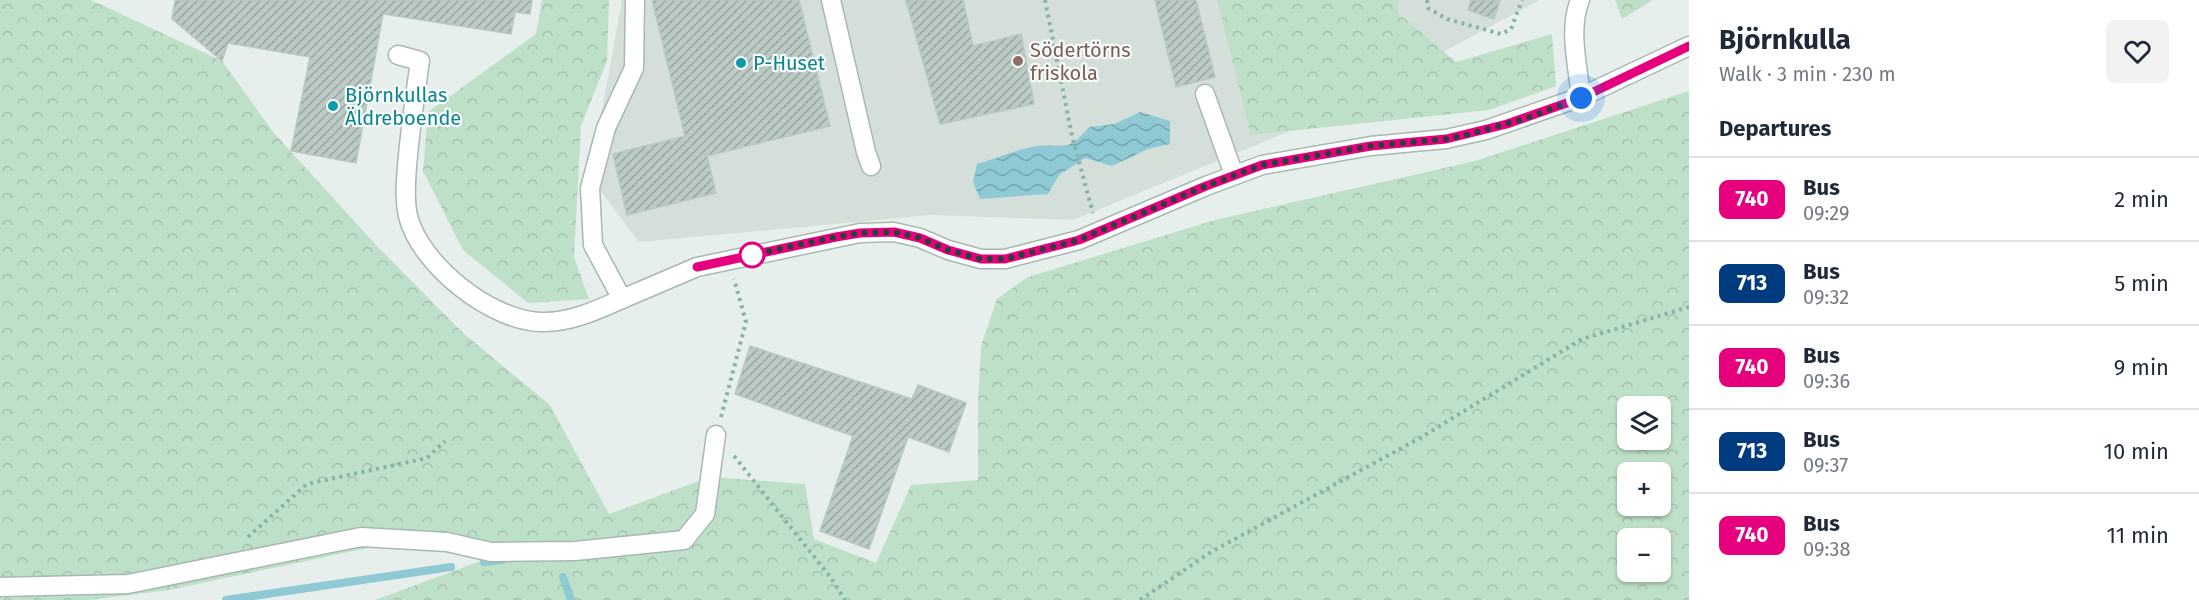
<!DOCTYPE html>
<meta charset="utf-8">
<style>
body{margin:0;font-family:"Fira Sans",sans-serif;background:#f2f2f3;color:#1f2937;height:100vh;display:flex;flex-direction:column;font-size:22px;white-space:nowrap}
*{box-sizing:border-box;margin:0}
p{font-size:20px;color:#747a83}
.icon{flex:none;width:33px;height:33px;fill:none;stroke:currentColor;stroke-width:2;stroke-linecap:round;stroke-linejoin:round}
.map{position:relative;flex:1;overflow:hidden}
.panel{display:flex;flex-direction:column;background:#fff;width:510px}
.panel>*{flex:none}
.badge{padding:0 12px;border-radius:9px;font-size:21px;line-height:39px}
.fabs{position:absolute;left:1617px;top:396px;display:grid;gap:12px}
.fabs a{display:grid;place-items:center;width:54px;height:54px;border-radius:9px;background:#fff;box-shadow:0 2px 4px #0004;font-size:30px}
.you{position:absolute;width:30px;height:30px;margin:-15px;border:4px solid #fff;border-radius:50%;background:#1a73e8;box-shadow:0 0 0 9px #1a73e833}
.map>.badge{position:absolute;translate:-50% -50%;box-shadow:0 0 0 3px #fff}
h2{padding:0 30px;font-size:22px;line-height:54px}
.round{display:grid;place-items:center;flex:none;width:63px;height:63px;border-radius:9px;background:#f2f2f3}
.headline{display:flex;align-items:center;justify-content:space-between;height:102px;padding:0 30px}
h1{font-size:28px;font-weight:700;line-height:45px}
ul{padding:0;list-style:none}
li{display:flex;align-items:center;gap:18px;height:84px;padding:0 30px;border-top:2px solid #e0e1e3}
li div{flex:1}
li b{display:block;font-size:22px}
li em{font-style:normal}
li .badge{min-width:66px;font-weight:700;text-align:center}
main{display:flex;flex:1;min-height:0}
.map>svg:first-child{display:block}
.built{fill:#d4dfda}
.forest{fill:url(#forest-crowns);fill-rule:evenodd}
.water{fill:url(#water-waves)}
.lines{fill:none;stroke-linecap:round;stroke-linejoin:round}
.stream{stroke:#8ec9d4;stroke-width:8}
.building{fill:url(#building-hatch);stroke:#b8c9c2;stroke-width:1.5}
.minor-casing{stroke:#a8b8b2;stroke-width:21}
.path{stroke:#86b3a5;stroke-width:4;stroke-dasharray:3 4.5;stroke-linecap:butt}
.minor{stroke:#fff;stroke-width:18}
.line-casing{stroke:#fff;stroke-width:14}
.line{stroke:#e6007e;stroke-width:9}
.walk{stroke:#24423a;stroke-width:6;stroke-dasharray:0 10.8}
.education-dot{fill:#8d6e63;stroke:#f7fbf9;stroke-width:2}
.culture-dot{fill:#0f9aa8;stroke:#f7fbf9;stroke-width:2}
.stop-dot{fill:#fff;stroke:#e6007e;stroke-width:3}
.labels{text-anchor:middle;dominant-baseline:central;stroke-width:4.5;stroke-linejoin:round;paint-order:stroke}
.education-label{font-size:20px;fill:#785e54;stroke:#f7fbf9;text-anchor:start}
.culture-label{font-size:20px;fill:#0d838f;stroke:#f7fbf9;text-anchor:start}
</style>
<main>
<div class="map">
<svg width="1689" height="600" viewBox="0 0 1689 600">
<defs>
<pattern id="forest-crowns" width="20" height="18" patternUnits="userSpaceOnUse" patternTransform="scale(1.5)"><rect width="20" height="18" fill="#bfe0c8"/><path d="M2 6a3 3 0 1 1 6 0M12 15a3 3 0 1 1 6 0" fill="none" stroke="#a4c1ad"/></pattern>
<pattern id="water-waves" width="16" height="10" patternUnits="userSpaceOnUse" patternTransform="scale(1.5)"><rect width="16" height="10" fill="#8ec9d4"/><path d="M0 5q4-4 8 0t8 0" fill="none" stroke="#74a5ad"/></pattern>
<pattern id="building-hatch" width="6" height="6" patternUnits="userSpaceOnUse" patternTransform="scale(1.5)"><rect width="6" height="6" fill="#bbcac4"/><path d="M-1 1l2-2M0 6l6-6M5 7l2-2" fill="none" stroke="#98a6a0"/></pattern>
</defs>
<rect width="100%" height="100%" fill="#e6efeb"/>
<polygon class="built" points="622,0 1540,0 1312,122 1073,220 931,215 639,242 590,177"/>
<g class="forest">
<path d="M0,0H91L222,61L273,132L376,245L463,333L550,405L609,514L710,477L805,484L814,539L876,563L911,485L978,480V402L981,346L997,299L1028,277L1215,220L1475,161L1689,91V600H375L511,550L382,545L169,590L88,600H0ZM1628,406H1660V440H1628ZM1628,472H1660V506H1628ZM1628,538H1660V572H1628Z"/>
<polygon points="542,0 609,0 607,61 581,126 574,257 589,299 528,303 463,250 423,171 428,112 536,34"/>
<polygon points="1217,0 1398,0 1398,13 1456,62 1552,34 1556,86 1489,110 1251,135"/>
<polygon points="1615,0 1653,0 1622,19"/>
</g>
<path class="water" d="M1140,112L1170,121V144L1148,149L1112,166L1085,158L1059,175L1048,194L980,199L973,182L977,164C994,159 1013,151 1031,147C1059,141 1066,156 1089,127L1114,124Z"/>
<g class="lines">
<g class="stream">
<polyline points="484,562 502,560"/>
<polyline points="563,577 571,600"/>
<polyline points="226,600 451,567"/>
</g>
</g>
<g class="building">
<polygon points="175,0 532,0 530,14 515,12 511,34 383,14 356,163 291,151 310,57 228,43 222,61 172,19"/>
<polygon points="652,0 799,0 830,126 707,156 716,193 627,215 613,154 685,136"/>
<polygon points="906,0 963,0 973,46 1021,34 1034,104 940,124"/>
<polygon points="1155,0 1196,0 1215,77 1176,87"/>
<polygon points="1471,0 1500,0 1494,19 1468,10"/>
<polygon points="750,346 912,399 918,385 966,403 949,452 908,437 869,549 820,531 853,436 735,394"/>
</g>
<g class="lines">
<g class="minor-casing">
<g id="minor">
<polyline points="635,0 634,68 606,128 590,188 593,245 622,299 697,267 860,233 894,232 920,238 948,250 981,259 1005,259 1079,240 1206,186 1262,165 1371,146 1446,139 1486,130 1581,97 1689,46"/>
<polyline points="831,0 866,152 871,166"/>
<path d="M1580,0C1568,29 1578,67 1581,97"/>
<path d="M398,55L420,61C415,96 410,130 407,166C406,182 404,199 408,216C420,265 493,323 544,322C572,322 597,310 622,299"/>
<polyline points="1205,94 1234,175"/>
<polyline points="0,587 128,584 361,537 447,542 491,552 575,551 684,540 705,514 716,435"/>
</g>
</g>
<g class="path">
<polyline points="1045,0 1072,136 1093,213"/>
<polyline points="1427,0 1428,8 1447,19 1501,34 1511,29 1522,0"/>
<polyline points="721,417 746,322 734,279"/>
<polyline points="734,456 831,578 845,600"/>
<polyline points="248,537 307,484 427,458 445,441"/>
<polyline points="1140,600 1211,552 1420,438 1582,339 1689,307"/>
</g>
<use href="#minor" class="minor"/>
</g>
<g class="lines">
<g class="line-casing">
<polyline id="line" points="697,267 836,237 860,233 894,232 920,238 948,250 981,259 1005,259 1079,240 1206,186 1262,165 1371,146 1446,139 1507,124 1581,98 1689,46"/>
</g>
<use href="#line" class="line"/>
<polyline class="walk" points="752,255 750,255 836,237 860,233 894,232 920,238 948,250 981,259 1005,259 1079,240 1206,186 1262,165 1371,146 1446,139 1466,135 1527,118 1581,98"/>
</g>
<circle class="education-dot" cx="1018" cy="61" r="6"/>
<g class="culture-dot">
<circle cx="741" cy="63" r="6"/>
<circle cx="333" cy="106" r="6"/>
</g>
<circle class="stop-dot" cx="752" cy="255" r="12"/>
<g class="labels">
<g class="education-label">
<text x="1030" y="50">Södertörns<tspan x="1030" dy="23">friskola</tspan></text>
</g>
<g class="culture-label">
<text x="753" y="63">P-Huset</text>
<text x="345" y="95">Björnkullas<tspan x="345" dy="23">Äldreboende</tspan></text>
</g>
</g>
</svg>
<div class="fabs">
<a><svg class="icon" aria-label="layers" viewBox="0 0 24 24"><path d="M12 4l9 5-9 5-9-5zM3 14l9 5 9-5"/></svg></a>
<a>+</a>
<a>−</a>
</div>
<div class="you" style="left:1581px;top:98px"></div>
</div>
<section class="panel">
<div class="headline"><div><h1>Björnkulla</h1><p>Walk · 3 min · 230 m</p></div><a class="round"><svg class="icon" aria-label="heart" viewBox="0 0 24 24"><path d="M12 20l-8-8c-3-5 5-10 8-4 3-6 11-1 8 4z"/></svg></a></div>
<h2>Departures</h2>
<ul>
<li><span class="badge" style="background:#e6007e;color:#fff">740</span><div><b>Bus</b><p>09:29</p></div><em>2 min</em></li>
<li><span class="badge" style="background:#003b80;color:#fff">713</span><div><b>Bus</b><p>09:32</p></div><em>5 min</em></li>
<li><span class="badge" style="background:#e6007e;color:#fff">740</span><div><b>Bus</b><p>09:36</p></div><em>9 min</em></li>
<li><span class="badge" style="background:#003b80;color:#fff">713</span><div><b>Bus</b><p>09:37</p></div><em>10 min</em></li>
<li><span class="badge" style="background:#e6007e;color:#fff">740</span><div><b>Bus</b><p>09:38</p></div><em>11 min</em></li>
</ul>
</section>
</main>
